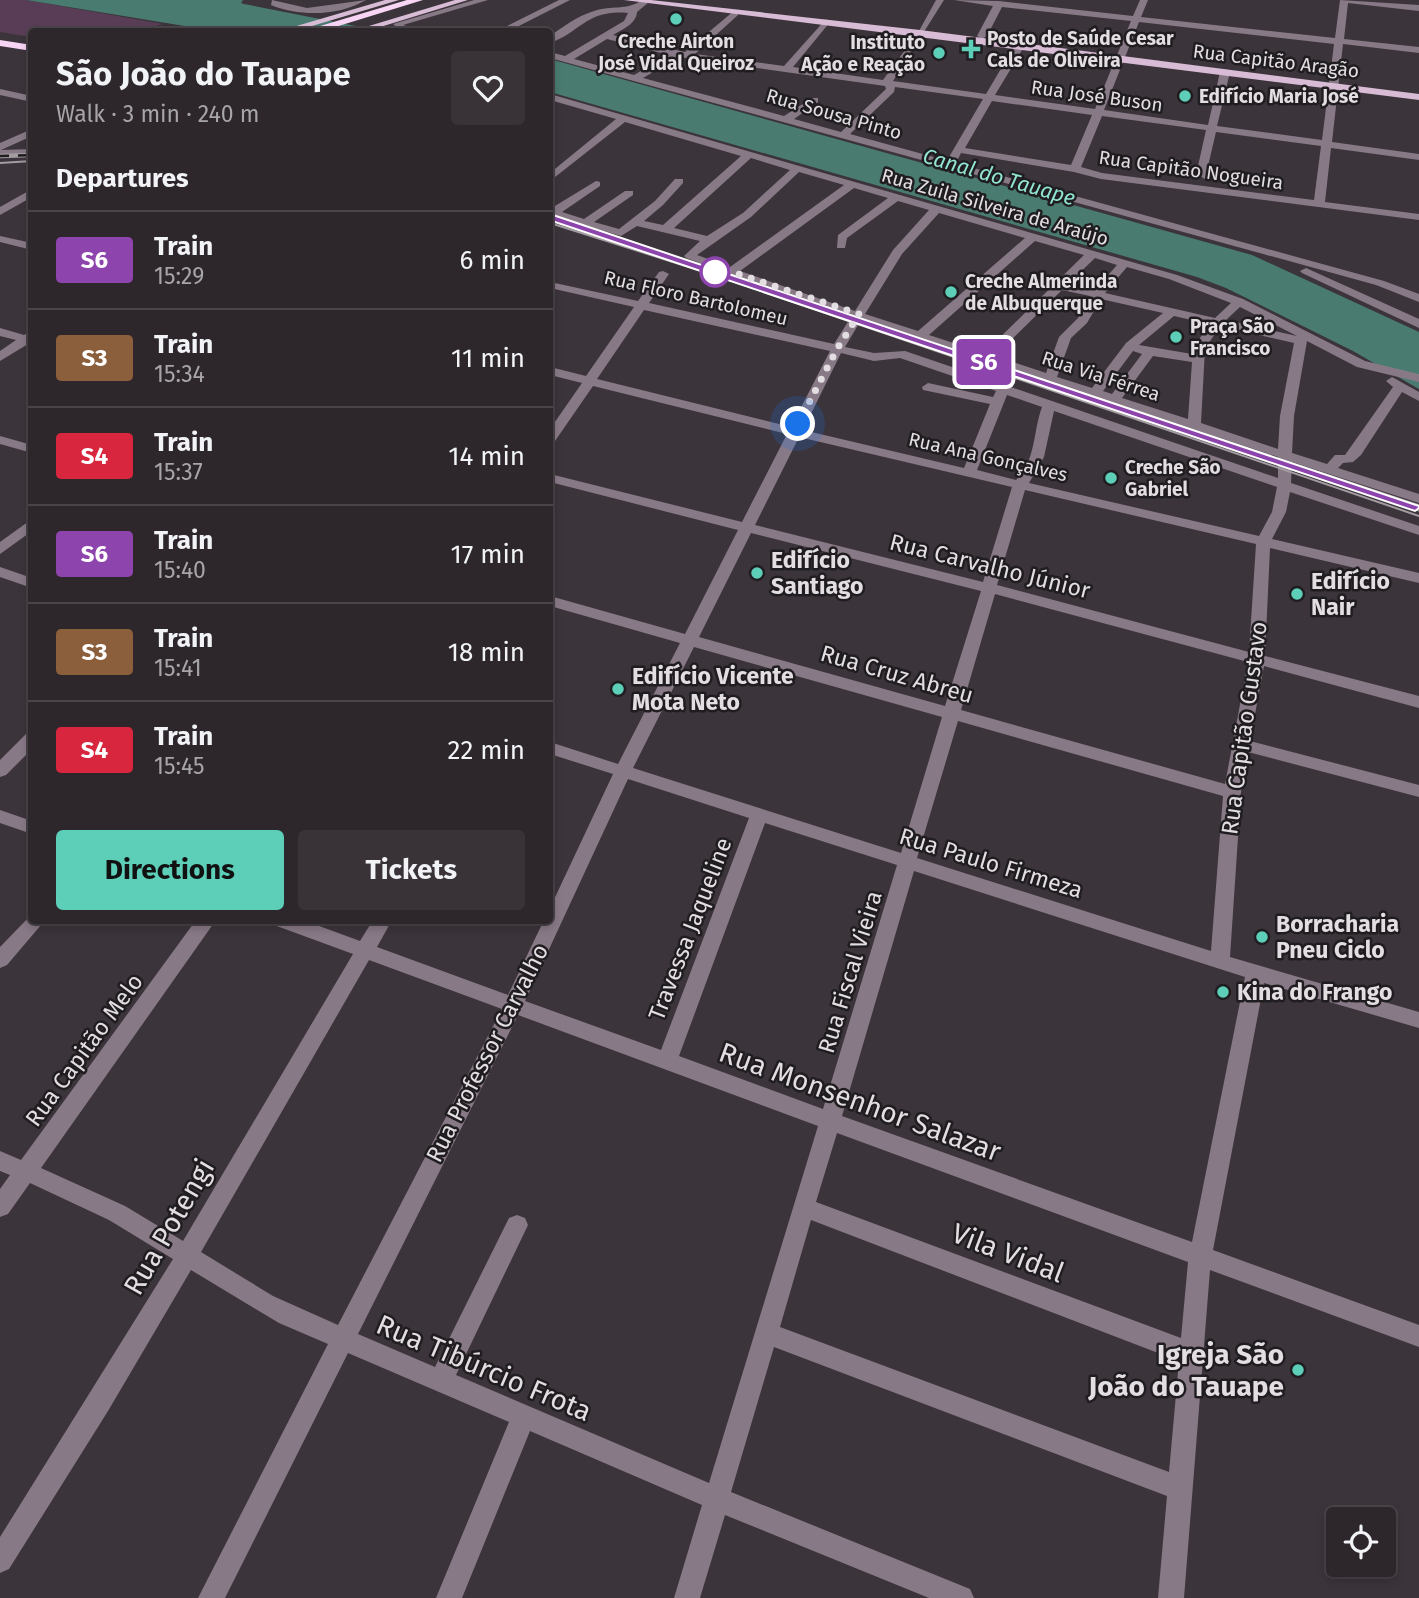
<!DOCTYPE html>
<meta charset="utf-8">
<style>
body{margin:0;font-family:"Fira Sans",sans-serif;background:#393338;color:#f1f3f6;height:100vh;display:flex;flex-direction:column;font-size:26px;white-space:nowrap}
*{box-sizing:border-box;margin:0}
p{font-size:23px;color:#a7a5a9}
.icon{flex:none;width:38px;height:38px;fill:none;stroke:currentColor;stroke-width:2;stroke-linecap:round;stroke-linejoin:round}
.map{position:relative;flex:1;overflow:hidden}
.panel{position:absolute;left:28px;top:28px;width:525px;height:896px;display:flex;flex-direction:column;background:#2d272c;border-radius:7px;box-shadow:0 4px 10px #0003,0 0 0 2px #484448}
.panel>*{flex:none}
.badge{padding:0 14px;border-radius:5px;font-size:24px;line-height:46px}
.buttons{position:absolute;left:1326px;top:1507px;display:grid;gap:14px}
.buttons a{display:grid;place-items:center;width:70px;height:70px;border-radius:7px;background:#2d272c;box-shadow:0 4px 10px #0003,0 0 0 2px #484448;font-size:35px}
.you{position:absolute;width:35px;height:35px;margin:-18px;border:5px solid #fff;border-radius:50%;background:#1a73e8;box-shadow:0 0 0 10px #1a73e833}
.map>.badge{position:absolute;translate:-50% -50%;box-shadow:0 0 0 4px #fff}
h2{padding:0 28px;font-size:26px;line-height:63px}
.round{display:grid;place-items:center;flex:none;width:74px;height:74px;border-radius:7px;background:#393338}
.summary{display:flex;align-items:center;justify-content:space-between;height:119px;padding:0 28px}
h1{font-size:33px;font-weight:700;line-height:52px}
.button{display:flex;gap:14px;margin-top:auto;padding:14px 28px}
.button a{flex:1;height:80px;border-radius:7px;background:#5dceb8;color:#111;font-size:28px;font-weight:700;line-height:80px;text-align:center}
.button a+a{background:#393338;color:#f1f3f6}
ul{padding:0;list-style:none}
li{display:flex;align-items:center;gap:21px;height:98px;padding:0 28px;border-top:2px solid #484448}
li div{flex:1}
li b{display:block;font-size:26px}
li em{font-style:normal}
li .badge{min-width:77px;font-weight:700;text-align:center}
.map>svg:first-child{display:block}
.green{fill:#593d56}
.water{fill:#497b70}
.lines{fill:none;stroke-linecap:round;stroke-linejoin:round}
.minor{fill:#887986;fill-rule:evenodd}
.major{fill:#d8bbd5;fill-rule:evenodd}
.highway{fill:#f8d5f4;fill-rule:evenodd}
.tram{stroke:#a39da2;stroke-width:2}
.rail-far2-casing{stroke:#a39da2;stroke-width:4.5}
.rail-far1-casing{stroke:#a39da2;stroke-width:5}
.rail-casing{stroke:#a39da2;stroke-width:7}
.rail-far2{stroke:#201d20;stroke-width:2.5;stroke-dasharray:9;stroke-linecap:butt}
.rail-far1{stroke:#201d20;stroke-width:3.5;stroke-dasharray:10;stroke-linecap:butt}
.rail{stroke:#201d20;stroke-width:4.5;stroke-dasharray:14;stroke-linecap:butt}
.line{fill:#8e44ad;stroke:#fff;stroke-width:2}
.walk{stroke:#e3dee2;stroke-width:7;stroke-dasharray:0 12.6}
.poi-dot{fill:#5dceb8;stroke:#201d20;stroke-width:2.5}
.stop-dot{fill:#fff;stroke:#8e44ad;stroke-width:3.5}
.labels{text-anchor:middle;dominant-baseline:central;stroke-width:5;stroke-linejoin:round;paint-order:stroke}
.far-poi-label{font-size:19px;font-weight:bold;fill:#e3dee2;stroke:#201d20;text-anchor:start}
.far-street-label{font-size:19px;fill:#e3dee2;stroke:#201d20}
.far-water-label{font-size:21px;font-style:italic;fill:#91e5d3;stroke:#201d20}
.poi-label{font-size:23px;font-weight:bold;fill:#e3dee2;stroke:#201d20;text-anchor:start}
.street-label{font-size:23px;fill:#e3dee2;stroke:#201d20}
.near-street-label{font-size:28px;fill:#e3dee2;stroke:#201d20}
.near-poi-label{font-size:28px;font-weight:bold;fill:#e3dee2;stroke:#201d20;text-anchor:end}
</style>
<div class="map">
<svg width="1419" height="1598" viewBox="0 0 1419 1598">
<rect width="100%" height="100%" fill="#3c343b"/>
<polygon class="green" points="0,0 26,0 163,24 138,31 32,32 31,37 0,32"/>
<g class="water">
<polygon points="26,0 243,0 241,3 244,4 381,31 215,31"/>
<polygon points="550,59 1252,255 1419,332 1419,389 1353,351 1226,288 1197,277 550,92"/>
</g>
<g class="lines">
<g class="minor">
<path d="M272,0L307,8L366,0C339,16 300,17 271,5Z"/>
<polygon points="474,0 488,0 403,25 428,32 400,30 393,24"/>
<polygon points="559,0 570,0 507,32 495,32"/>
<path d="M642,0L649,2L637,12C636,24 623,29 613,35L685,52L735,10L738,11V15L695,54L784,66L826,19L830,22L793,67L883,80L919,31L936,0H944L893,81L986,94L1015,45L1020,42L1025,45L995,95L1095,109L1131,21L1002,7L987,36L982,39L977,36L993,6L954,0L999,1L1133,16L1140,0H1148L1141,17L1335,38L1340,0L1419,5V11L1348,3L1344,39L1419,47V53L1343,44L1332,142L1419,154V160L1331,148L1325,202L1419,214V220L1101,179L1074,172L961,153L958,159H950L949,157L983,99L895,87L894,92L850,134L1384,281L1419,294V302L1376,285L550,58V52L565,56L624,21L628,13C587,9 581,32 550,43V36C563,27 577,16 594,11C611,5 627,11 642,0ZM1139,22L1334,44L1322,140L1217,126L1230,72L1225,69L1220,72L1208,125L1104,110ZM607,39L669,55L634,75L574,59ZM679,57L885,86L886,89L841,132L794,119L818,102V98H812L784,116L643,78ZM992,101L1092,115L1071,165L965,148ZM1102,116L1206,130L1198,166L1200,176L1205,179L1210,176L1208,166L1216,132L1321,146L1314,200L1102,173L1081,167Z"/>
<polygon points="0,89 32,96 32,102 0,95"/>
<path d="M550,94L1177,275L1243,299L1365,361L1419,374V382L1357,367L1307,341L1294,416L1292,453L1327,464L1335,455H1345L1393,387L1386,381L1392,377L1419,392V401L1402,392L1361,455L1353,462L1343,463L1338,468L1419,494V503L1292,462L1291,483L1419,526V535L1290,492L1286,512L1272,539L1419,573V583L1270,548L1265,656L1419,696V708L1264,666L1250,741L1419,785V797L1248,752L1241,792L1230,957L1419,1012V1028L1264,983L1213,1250L1419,1325V1347L1210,1270L1184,1598H1158L1167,1496L774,1347L731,1492L970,1589L974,1598H929L725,1515L700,1598H674L702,1505L530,1431L462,1598H436L509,1422L348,1353L225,1598H198L328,1344L279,1323L191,1270L108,1411L9,1569L0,1573V1537L173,1259L109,1220L30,1183L8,1214L0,1217V1189L10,1175L0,1171V1151L21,1160L196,920H216L41,1168L125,1206L183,1241L353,954L274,925L272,920H303L360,941L373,920H392L377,947L508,995L544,920H550V908L613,774L550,754V742L618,764L680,643L550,606V596L685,634L738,530L550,482V474L742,522L787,434L593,386L555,441L550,442V429L582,383L550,375V367L586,376L634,307L550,288V282L638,301L659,272L663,271L669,274L649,303L834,344L851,317L686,258L684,256L700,241L637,226L621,236L550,215V209L596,181L600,182V186L562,212L584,219L625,191H633V195L594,222L619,229L655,201L675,179H683V183L663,205L644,221L663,225L741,156L625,122L550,181V173L616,119L550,100ZM751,158L790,170L743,213L707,236L674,228ZM799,172L844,185L730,267L697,255L751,217ZM854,188L888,198L838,235L837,248H845L847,238L898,201L929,210L893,250L855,311L740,271ZM939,213L1025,238L918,331L865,314L902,254ZM1035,241L1084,255L984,353L929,335ZM1095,258L1117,265L1095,290L1068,284ZM1127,267L1169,279L1231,303L1215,318L1105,293ZM1062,290L1090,296L1078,318L1059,337L1046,373L995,356ZM1101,299L1163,313L1126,343L1092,388L1057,377L1071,338L1087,323ZM1240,307L1297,336L1226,320ZM644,310L830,351L791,427L597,379ZM1174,316L1209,324L1193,349L1192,354L1139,345ZM861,320L1278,457V478L905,351L874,353L845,347ZM1220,326L1294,343L1280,416L1278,449L1201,423L1205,349ZM1133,351L1142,354L1112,394L1103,391ZM841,353L874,361L900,358L996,391L993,397L928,383L922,387L923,390L990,404L964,468L803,430ZM1153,356L1192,362L1188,419L1122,398ZM1007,395L1042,407C1033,431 1036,461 1016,480L977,470ZM1054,411L1277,487L1272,512L1259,536L1029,483L1044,457ZM799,437L1012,487L983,582L755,525ZM1025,490L1256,544L1249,652L997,585ZM751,533L981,591L945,706L699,637ZM995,594L1248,662L1225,784L961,710ZM694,647L942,717L901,853L633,768ZM958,721L1223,796L1211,951L917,858ZM628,779L749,818L661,1050L525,1001ZM765,823L897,865L823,1109L679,1056ZM914,871L1245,977L1192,1242L842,1116ZM369,960L502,1009L338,1325L273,1296L201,1252ZM518,1015L818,1126L709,1483L456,1375L528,1225L525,1218L517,1215L509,1218L435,1367L358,1334ZM837,1133L1188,1262L1181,1338L816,1202ZM811,1220L1179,1361L1169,1472L780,1327Z"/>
<polygon points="32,129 32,136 1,150 32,149 32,155 0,156 0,143"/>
<polygon points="32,189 32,197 0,215 0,207"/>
<polygon points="0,236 32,243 32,250 0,242"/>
<polygon points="1306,268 1419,319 1419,328 1302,273 1300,271"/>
<polygon points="0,328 24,335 32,331 32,345 28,344 0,361 0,351 16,340 0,336"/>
<polygon points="0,436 32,445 32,453 0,444"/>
<polygon points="32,519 32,531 0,554 0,542"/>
<polygon points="0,567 32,578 32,588 0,577"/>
<polygon points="32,732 32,749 6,775 0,777 0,760 26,734"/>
<polygon points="0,810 32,821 32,834 0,823"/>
<polygon points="32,914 32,920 43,920 41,925 7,965 0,968 0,947"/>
</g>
<g class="major">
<polygon points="385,0 399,0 292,32 276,32"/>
<polygon points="455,0 468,0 364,32 349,32"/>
<polygon points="624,0 651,0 920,30 1419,94 1419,100"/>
</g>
<g class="highway">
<polygon points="407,0 423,0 319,32 300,32"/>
<polygon points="0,40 32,45 32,51 0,46"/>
</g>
<g class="tram">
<polyline points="0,163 32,161"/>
<polyline points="550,223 723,278 1419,516"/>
</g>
<g class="rail-far2-casing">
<polyline id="rail-far2" points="0,156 32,155"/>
</g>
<g class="rail-far1-casing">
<polyline id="rail-far1" points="550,217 1211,438"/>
</g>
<g class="rail-casing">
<polyline id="rail" points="1206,437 1419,508"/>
</g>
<use href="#rail-far2" class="rail-far2"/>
<use href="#rail-far1" class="rail-far1"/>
<use href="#rail" class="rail"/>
</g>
<polygon class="line" points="550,214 1419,506 1419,508 1415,511 546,219"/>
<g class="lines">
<polyline class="walk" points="715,272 711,265 859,314 837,349 798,424"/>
</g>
<g class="poi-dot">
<circle cx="676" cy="19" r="7"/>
<path d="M967.5 38.5h7v7h7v7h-7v7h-7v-7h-7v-7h7z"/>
<circle cx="939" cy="53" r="7"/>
<circle cx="1185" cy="96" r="7"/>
<circle cx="951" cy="292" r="7"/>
<circle cx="1176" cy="337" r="7"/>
<circle cx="1111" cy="478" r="7"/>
<circle cx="757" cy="573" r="7"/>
<circle cx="1297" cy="594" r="7"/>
<circle cx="618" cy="689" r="7"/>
<circle cx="1262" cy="937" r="7"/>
<circle cx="1223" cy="992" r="7"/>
<circle cx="1298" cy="1370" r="7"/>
</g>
<circle class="stop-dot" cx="715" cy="272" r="14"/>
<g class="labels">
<g class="far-poi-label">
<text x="987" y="38">Posto de Saúde Cesar<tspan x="987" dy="22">Cals de Oliveira</tspan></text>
<text x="676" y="41" text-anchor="middle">Creche Airton<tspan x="676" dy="22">José Vidal Queiroz</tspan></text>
<text x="925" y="42" text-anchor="end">Instituto<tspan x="925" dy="22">Ação e Reação</tspan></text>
<text x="1199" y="96">Edifício Maria José</text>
<text x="965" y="281">Creche Almerinda<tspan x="965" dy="22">de Albuquerque</tspan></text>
<text x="1190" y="326">Praça São<tspan x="1190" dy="22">Francisco</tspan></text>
<text x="1125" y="467">Creche São<tspan x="1125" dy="22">Gabriel</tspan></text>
</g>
<g class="far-street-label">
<text transform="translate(1276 61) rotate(7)">Rua Capitão Aragão</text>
<text transform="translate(1097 96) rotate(8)">Rua José Buson</text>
<text transform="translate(834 114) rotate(16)">Rua Sousa Pinto</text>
<text transform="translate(1191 170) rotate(8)">Rua Capitão Nogueira</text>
<text transform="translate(995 207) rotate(16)">Rua Zuila Silveira de Araújo</text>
<text transform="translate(696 298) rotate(13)">Rua Floro Bartolomeu</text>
<text transform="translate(1101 376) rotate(18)">Rua Via Férrea</text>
<text transform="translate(988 457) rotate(13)">Rua Ana Gonçalves</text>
</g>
<g class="far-water-label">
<text transform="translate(999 177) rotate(16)">Canal do Tauape</text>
</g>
<g class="poi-label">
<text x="771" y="560">Edifício<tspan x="771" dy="26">Santiago</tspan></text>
<text x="1311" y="581">Edifício<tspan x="1311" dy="26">Nair</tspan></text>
<text x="632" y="676">Edifício Vicente<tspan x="632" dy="26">Mota Neto</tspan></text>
<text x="1276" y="924">Borracharia<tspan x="1276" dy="26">Pneu Ciclo</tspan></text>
<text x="1237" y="992">Kina do Frango</text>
</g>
<g class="street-label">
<text transform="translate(990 566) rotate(14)">Rua Carvalho Júnior</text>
<text transform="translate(897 674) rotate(16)">Rua Cruz Abreu</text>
<text transform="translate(1244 728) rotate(-82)">Rua Capitão Gustavo</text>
<text transform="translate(991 863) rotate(17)">Rua Paulo Firmeza</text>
<text transform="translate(690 929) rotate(-69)">Travessa Jaqueline</text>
<text transform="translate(850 972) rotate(-73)">Rua Fiscal Vieira</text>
<text transform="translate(84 1050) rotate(-54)">Rua Capitão Melo</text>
<text transform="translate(487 1053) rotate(-63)">Rua Professor Carvalho</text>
</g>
<g class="near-street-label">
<text transform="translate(860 1102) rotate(20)">Rua Monsenhor Salazar</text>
<text transform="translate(169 1227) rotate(-60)">Rua Potengi</text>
<text transform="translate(1008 1253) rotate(21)">Vila Vidal</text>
<text transform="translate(484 1368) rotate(23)">Rua Tibúrcio Frota</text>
</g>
<g class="near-poi-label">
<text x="1284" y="1354">Igreja São<tspan x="1284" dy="32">João do Tauape</tspan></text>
</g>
</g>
</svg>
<div class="buttons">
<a><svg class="icon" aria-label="locate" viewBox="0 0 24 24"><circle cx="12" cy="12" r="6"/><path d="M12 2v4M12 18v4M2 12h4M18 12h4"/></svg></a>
</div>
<div class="you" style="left:798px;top:424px"></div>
<b class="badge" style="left:984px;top:362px;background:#8e44ad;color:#fff">S6</b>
<section class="panel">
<div class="summary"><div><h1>São João do Tauape</h1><p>Walk · 3 min · 240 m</p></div><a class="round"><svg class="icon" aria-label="heart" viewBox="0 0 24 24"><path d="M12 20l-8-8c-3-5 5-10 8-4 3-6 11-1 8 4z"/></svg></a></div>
<h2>Departures</h2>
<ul>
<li><span class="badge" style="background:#8e44ad;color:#fff">S6</span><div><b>Train</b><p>15:29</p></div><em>6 min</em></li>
<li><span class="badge" style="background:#8b5e3c;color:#fff">S3</span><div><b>Train</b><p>15:34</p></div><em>11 min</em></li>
<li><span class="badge" style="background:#d7263d;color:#fff">S4</span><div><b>Train</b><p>15:37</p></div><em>14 min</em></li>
<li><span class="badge" style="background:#8e44ad;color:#fff">S6</span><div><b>Train</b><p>15:40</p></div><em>17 min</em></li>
<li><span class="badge" style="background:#8b5e3c;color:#fff">S3</span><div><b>Train</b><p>15:41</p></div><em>18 min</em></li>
<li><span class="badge" style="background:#d7263d;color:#fff">S4</span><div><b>Train</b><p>15:45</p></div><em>22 min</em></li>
</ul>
<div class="button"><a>Directions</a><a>Tickets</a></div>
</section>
</div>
